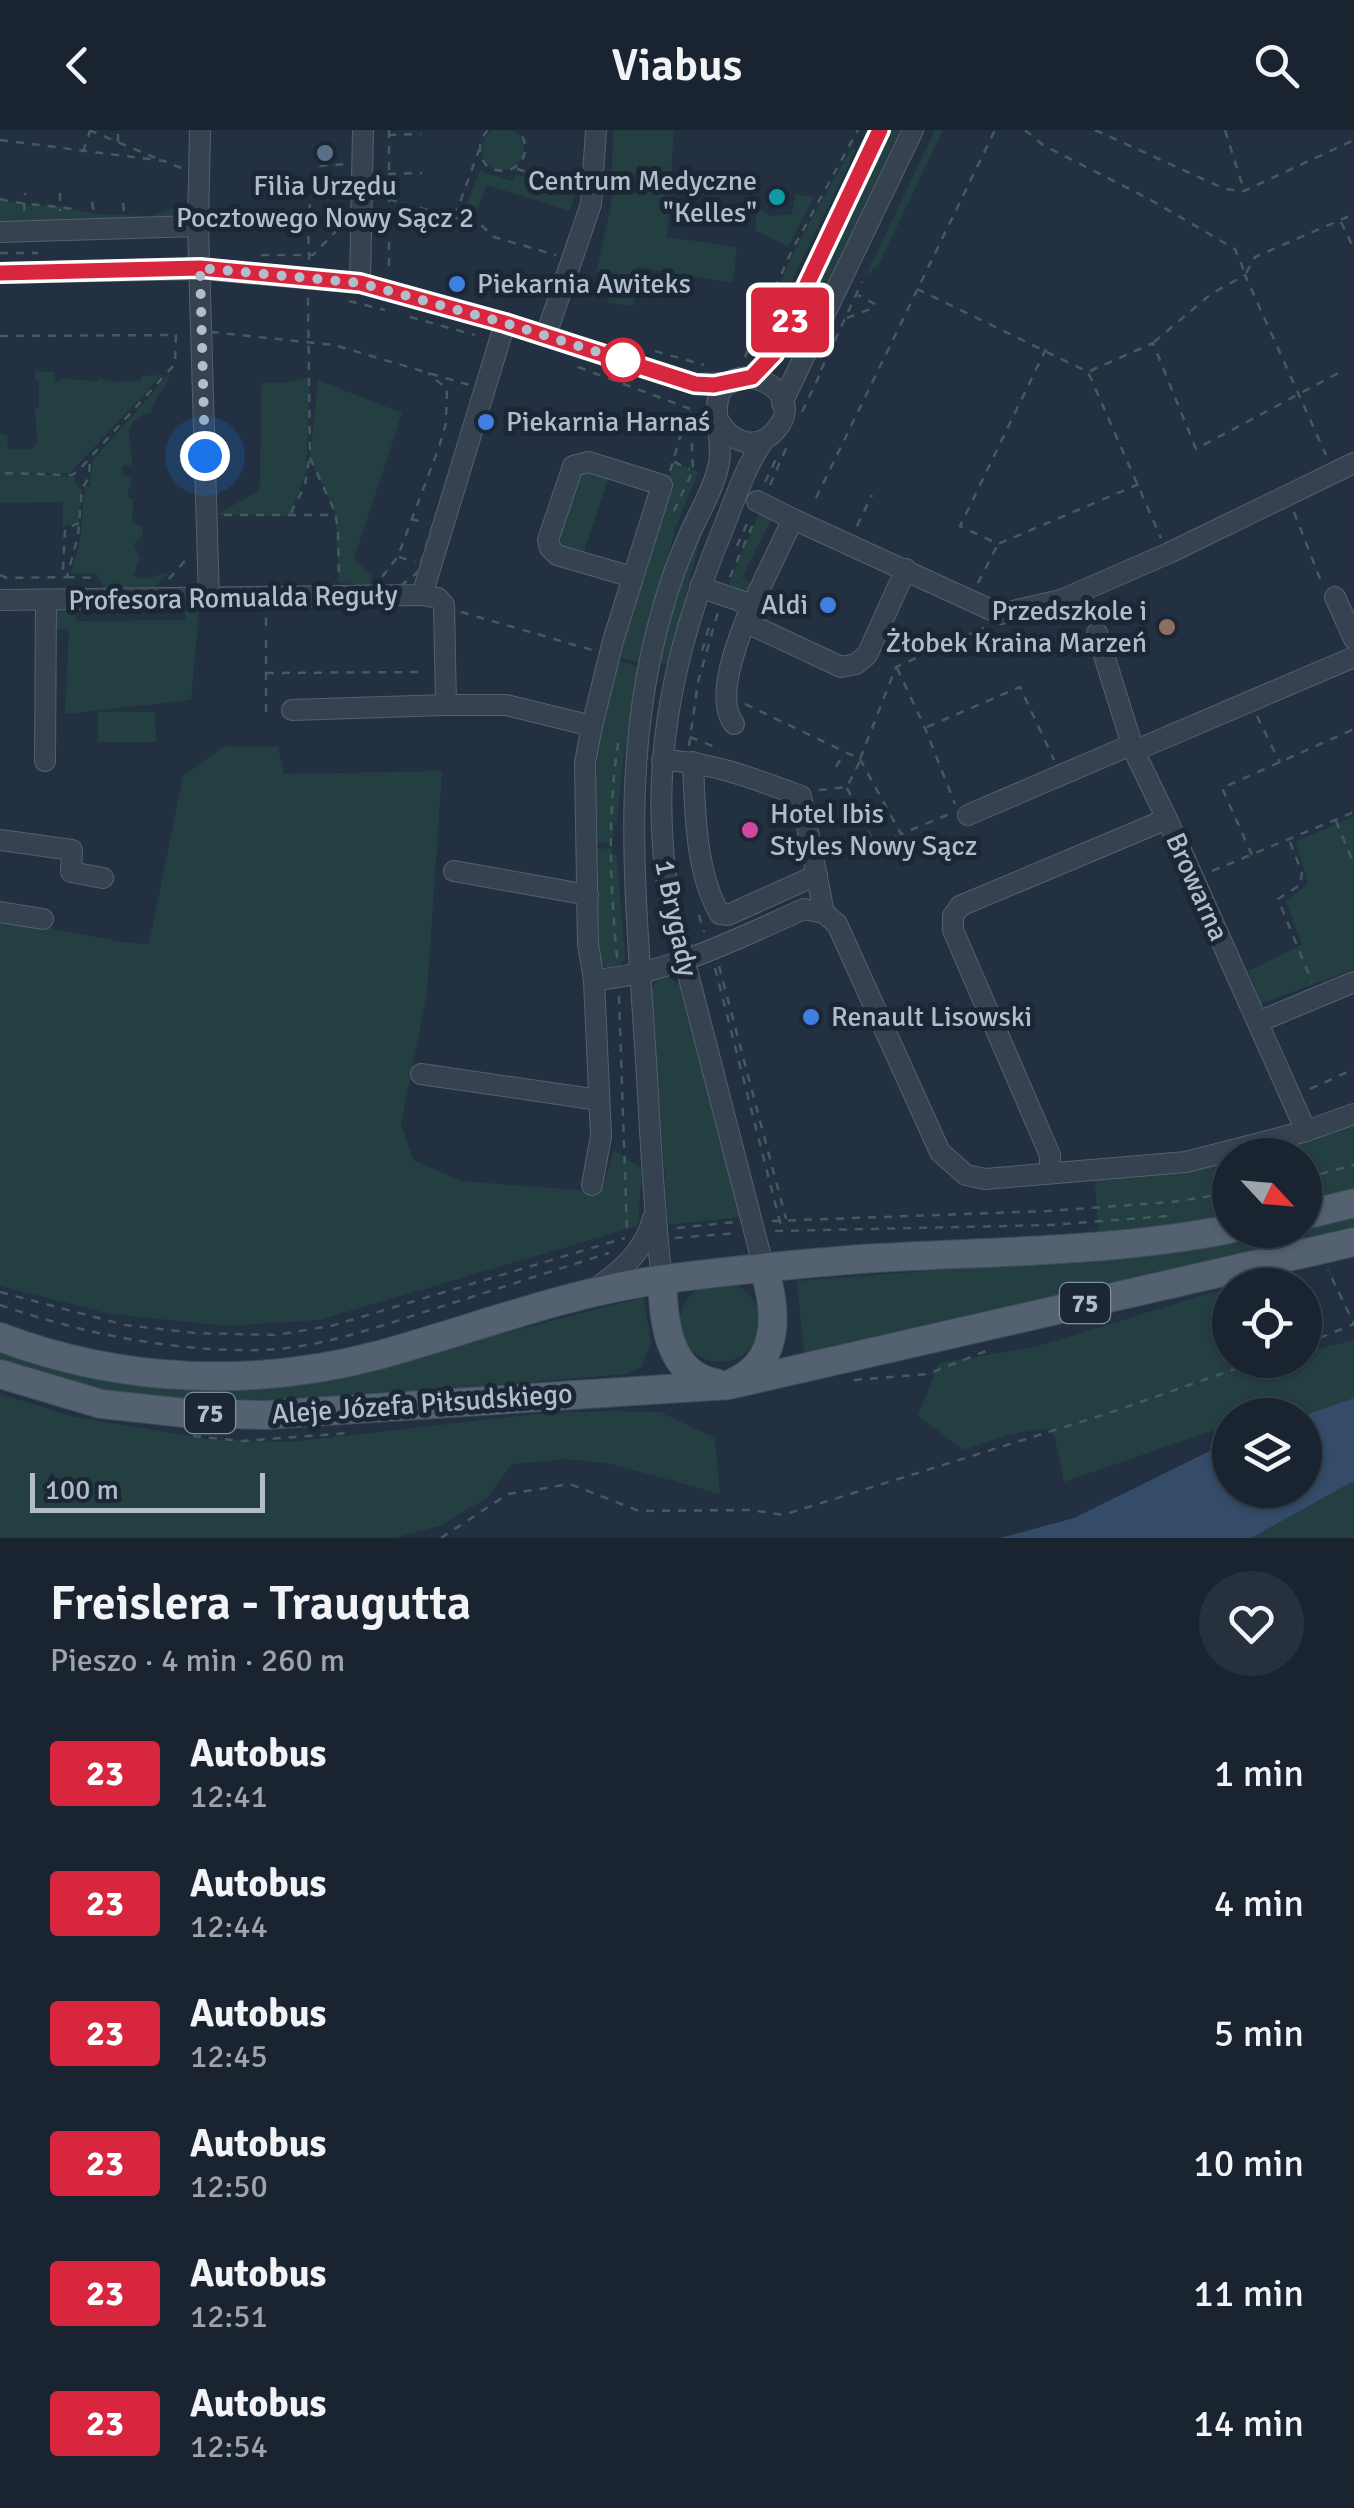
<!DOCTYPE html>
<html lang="pl">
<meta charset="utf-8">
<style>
body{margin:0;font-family:Signika,sans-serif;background:#27303d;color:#f1f3f6;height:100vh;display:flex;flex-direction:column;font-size:38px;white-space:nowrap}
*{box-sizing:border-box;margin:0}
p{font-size:32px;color:#9fa4ab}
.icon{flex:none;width:55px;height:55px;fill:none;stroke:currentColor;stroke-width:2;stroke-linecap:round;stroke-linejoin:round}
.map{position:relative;height:1408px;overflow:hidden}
.panel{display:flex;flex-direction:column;background:#1a2431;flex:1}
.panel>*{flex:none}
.badge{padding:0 20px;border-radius:8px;font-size:35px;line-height:65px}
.needle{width:65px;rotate:116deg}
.tools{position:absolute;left:1212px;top:1008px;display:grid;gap:20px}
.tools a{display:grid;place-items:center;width:110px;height:110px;border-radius:50%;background:#1a2431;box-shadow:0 2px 8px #0004,0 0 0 2px #38414d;font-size:50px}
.scale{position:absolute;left:30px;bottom:25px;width:235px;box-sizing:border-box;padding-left:10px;border:5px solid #b2bdcb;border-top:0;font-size:28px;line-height:35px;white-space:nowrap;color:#b2bdcb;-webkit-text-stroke:8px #1b2735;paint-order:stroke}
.you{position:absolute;width:50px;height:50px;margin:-25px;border:8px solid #fff;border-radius:50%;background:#1a73e8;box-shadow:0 0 0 15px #1a73e833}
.map>.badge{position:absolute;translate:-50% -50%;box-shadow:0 0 0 5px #fff}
.round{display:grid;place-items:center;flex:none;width:105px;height:105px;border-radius:52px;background:#27303d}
.head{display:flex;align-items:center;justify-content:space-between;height:170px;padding:0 50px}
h1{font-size:48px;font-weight:600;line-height:75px}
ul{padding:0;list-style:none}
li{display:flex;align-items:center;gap:30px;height:130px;padding:0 50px}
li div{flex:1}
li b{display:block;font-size:38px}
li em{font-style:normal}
li .badge{min-width:110px;font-weight:700;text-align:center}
header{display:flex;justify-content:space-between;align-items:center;height:130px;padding:0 50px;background:#1a2431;font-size:45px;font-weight:600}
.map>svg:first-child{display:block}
.green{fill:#243f42}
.water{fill:#344c69}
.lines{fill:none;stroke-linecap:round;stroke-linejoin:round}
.minor-casing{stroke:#54606e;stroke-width:22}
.major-casing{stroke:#3f4b59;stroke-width:30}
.path{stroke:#425c5e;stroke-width:2.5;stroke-dasharray:8 8;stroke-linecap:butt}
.minor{stroke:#364250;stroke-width:20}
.major{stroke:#546170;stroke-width:28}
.line-casing{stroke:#fff;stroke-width:22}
.line{stroke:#d7263d;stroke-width:15}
.walk{stroke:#b2bdcb;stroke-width:10;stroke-dasharray:0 18}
.service-dot{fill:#5c6f8a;stroke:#1b2735;stroke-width:4}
.culture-dot{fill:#0f9aa8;stroke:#1b2735;stroke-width:4}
.shop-dot{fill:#3f7fe0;stroke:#1b2735;stroke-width:4}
.stop-dot{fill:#fff;stroke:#d7263d;stroke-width:5}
.education-dot{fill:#8d6e63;stroke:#1b2735;stroke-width:4}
.hotel-dot{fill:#d1479c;stroke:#1b2735;stroke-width:4}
.labels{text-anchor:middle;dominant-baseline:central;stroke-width:10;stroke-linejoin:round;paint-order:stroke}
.shield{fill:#1b2735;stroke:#85909e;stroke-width:2.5}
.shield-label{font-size:25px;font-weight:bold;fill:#b2bdcb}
.poi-label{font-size:28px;fill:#b2bdcb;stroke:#1b2735;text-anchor:start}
.street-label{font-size:28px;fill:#b2bdcb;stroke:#1b2735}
</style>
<header><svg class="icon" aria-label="back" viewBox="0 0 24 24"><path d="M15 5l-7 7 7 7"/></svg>Viabus<svg class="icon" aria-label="search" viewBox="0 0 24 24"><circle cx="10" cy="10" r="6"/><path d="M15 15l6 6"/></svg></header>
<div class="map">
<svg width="1354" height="1408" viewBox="0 0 1354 1408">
<rect width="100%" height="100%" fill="#223041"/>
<g class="green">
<circle cx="503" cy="19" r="21"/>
<polygon points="613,0 674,0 667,107 737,117 733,153 638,137 633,176 608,173 609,146 596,142 611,76"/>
<polygon points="890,0 900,0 793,227 784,223"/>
<polygon points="935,0 943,0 877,138 874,137 870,144 867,143"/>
<polygon points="852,17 856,20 761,213 755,210 794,121"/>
<polygon points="480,41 512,51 516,45 575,63 570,81 487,55 475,85 464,81"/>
<polygon points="795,64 814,67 788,117 755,100 757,77 771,86 792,84"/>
<polygon points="0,69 25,76 60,76 94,84 150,86 191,73 190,87 0,93"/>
<polygon points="35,241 54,242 56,252 65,249 98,251 99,248 114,252 140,251 142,246 162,245 70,343 23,343 74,347 74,353 82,359 79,391 63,397 63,372 0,373 0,304 7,306 8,319 32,319 37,313 35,279 39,278 39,250 35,250"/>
<path d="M171,242C167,258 154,265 152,282C116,292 133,311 132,335L123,336L122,343L131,349V357L128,358L129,368L133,369L132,393L143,397L142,406L134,414L140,428L133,446L144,449L170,442L151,460H105L96,443H71L80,410L85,357L90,356L93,330Z"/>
<polygon points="310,247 306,342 290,386 215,385 256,363 260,354 261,253 286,253"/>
<polygon points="318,250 402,283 354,429 372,446 369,457 339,452 335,382 310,328"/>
<polygon points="673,332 698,342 676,396 640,533 614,526"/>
<polygon points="584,338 609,346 583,424 560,418 554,410 568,359"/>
<polygon points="719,360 722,360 700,410 668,535 657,532 696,408"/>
<polygon points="760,380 773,386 742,447 754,456 740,463 727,459"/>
<polygon points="76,478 76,491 185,490 186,480 199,480 191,570 65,584 69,499 54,499 52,479"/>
<path d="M616,530L639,537L623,632L617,693L614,694L612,712L593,713C592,648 602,594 616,530Z"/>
<polygon points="98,582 155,582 156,612 98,612"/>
<polygon points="225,616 278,617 284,644 442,641 427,864 401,994 413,1030 462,1051 601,1062 614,1020 642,1039 638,1096 319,1190 228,1196 110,1184 0,1156 0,789 129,813 149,814 183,646"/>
<polygon points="1354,686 1354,839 1261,874 1248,841 1302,815 1286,771 1308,754 1296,712"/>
<polygon points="612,718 612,724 617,725 625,828 619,837 608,840 599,828 595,719"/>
<polygon points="668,847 682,857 740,1087 668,1095 652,858 657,850"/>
<polygon points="1354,980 1354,1071 1305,1080 1305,1025 1230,1025 1230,1093 1099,1115 1094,1039 1186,1032"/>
<path d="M1354,1083V1099L804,1224L797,1151C922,1141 1046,1133 1170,1121C1216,1117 1258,1100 1305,1100V1093Z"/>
<circle cx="720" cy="1192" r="40"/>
<polygon points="1230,1157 1230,1230 1305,1230 1305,1211 1314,1220 1354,1210 1354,1268 1305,1285 1230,1285 1230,1311 1225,1313 1223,1297 1064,1352 1055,1308 1049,1298 1012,1304 964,1320 918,1286 939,1233 1035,1217"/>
<polygon points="643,1167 651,1211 642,1237 626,1244 318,1270 171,1269 108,1262 0,1232 0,1219 348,1244"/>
<polygon points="0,1264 75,1287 213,1310 290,1312 546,1283 610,1281 660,1282 715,1308 720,1364 612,1334 567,1329 512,1334 487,1368 439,1396 394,1408 0,1408"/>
<polygon points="1354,1351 1354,1408 1251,1408"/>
</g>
<polygon class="water" points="1354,1268 1354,1351 1251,1408 1000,1408 1074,1388 1230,1311 1230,1360 1305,1360 1305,1285"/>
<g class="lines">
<g class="minor-casing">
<g id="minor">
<polyline points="200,0 198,96 209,470"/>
<polyline points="0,102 198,96"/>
<polyline points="0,143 201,139 360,153 505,193 695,254 731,253"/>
<polyline points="360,153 363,0"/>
<polyline points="546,205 591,74 596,0"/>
<polyline points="752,247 774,224 880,0"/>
<polyline points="782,273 913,0"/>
<path d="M764,310C745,337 735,369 723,399C671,524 646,645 671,778L764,1139"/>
<polyline points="757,371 793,389"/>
<polyline points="700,457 752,475 793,389 1000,484 1061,470 1169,423 1354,333"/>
<path d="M422,465L438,468L444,475L446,575H506L592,596L585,633L588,814L594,850C669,844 737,809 804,779L824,783L837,794L940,1022L966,1045L985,1049L1186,1032L1306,1001L1354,984"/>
<polyline points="1335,467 1354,509"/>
<polyline points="0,470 422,465 505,193"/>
<polyline points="745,492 841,537 856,534 867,525 906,439"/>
<polyline points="1097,503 1134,621"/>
<polyline points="292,580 446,575"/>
<path d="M734,594C714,568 738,510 749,482"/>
<polyline points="592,596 613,511 662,355 589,332 573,336 548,410 550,418 557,425 632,447"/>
<path d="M662,630C712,632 755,649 801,666L824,783"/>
<polyline points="45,631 46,470"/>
<path d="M693,632C695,679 695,742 720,784L728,785L817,745"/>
<polyline points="968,685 1131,615"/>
<polyline points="1167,689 1134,621 1354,527"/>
<polyline points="0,710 72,720 71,742 103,748"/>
<polyline points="454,741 588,765"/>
<polyline points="0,782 43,789"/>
<polyline points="1258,892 1354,852"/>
<polyline points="421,944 599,970"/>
<polyline points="1050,1042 1050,1025 953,800 953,786 960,776 1167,689 1306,1001"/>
<polyline points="592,1055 601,1006 594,850"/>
<path d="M662,1150C652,1067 650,984 644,901C635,756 621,624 662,481C669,455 679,428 690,403C700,381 714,358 719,333C722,315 717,298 717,281C715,218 816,256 775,301C756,322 731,312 719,291"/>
<path d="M598,1157C624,1138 645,1120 653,1088"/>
</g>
</g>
<g class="major-casing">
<g id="major">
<polyline points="1305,1085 1354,1073"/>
<path d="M662,1150C664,1190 667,1245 716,1253"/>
<path d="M0,1207C121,1253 255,1258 379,1225C474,1199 567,1162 665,1149C729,1141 795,1134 861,1129C984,1121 1109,1123 1230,1099"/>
<polyline points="0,1244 101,1274 185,1283 265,1285 729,1255 1354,1112"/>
<path d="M734,1252C781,1231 777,1180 764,1139"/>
</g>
</g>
<g class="path">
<polyline points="89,0 158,29"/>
<polyline points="389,0 389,143"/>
<path d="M488,0C478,11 477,24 487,36C513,52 538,24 518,0"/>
<polyline points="1025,0 1043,15 1149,69 1235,119 1245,143"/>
<polyline points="1095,0 1225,59 1244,61 1354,10"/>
<polyline points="1225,0 1244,60"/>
<polyline points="388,5 421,4"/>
<polyline points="0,10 164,31 181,38"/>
<polyline points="118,12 118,0"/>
<polyline points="83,22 90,1"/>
<polyline points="517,39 572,56"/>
<polyline points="388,44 422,43"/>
<polyline points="60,63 60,81"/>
<polyline points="312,66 343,66"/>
<path d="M0,69C26,76 51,74 77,80"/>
<polyline points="389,69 481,95 494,107 556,125"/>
<polyline points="92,72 94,82"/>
<polyline points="123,73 124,82"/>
<polyline points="24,81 25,63"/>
<polyline points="455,86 479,20"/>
<polyline points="1341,92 1354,119"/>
<polyline points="0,123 38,123"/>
<polyline points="261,125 313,125 341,96"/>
<polyline points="309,130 308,87 316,41 319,36 346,34"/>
<polyline points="1246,143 1255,127 1354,84"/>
<polyline points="917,159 1088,242 1161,408"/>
<polyline points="308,168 310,328 335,382 338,399 339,448"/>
<polyline points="349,171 385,180"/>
<polyline points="410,187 475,205"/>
<polyline points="847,188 873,178 875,174 858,165"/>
<polygon points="211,202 334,215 476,257 418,442 398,458 222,459 211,448"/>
<polyline points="0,206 176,205 175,234 78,341 72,345 0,343"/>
<polyline points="1154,212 1211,164 1245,145 1326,325"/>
<polyline points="755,215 751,213 792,120 858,0"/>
<polyline points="1046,219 960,396 998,414 1139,354"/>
<polyline points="655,221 704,235"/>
<polyline points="745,227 751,213"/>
<polyline points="578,237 688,278"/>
<polyline points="821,240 862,152"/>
<polyline points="1090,241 1153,213 1196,319 1344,240"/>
<polyline points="802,282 821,242 818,241"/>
<polyline points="674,332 690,339"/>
<polyline points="670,341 689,277"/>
<polyline points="765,352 779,323"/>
<polyline points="770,355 787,316"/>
<polyline points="816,368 995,0"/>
<polyline points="674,381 693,340 690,274"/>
<polyline points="1294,382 1322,454"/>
<polyline points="291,383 305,355 309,330"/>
<polyline points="224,385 330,385 333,381"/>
<polyline points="411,389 427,393"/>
<polyline points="79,393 65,399 63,439 67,447 95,448"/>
<polyline points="857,396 872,365"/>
<polyline points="737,416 750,387"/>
<polyline points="399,427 415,432"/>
<polyline points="0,445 7,448 67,447 78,405 82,359 89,347 90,330"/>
<polyline points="382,447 398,426 439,317 446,293 447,259 428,243"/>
<polyline points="730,447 755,390"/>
<polyline points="169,449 190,425"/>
<polyline points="978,453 997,416"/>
<polyline points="461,482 592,520"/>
<polyline points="1066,485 1085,528"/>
<polyline points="266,496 266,483"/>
<polyline points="266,510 266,590"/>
<polyline points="702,521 711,490"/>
<polyline points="897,538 925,598 955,674"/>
<polyline points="266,543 425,542"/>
<polyline points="745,574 860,629 896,537 984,498"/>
<polyline points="1257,586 1280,633"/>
<polyline points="927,597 1020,557 1054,630"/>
<polyline points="690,607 720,619"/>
<polyline points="689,616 698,552 718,482"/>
<polyline points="860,629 901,704 952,683"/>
<polyline points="836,637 844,623"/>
<polyline points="847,658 875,716 900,705"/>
<polyline points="819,660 847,657 860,631"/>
<polyline points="1336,691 1354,734"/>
<polyline points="1290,712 1302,743 1300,755 1278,769 1312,852"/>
<polyline points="1252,725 1222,658 1354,599"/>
<polyline points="1212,741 1354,682"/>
<polyline points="699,785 704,802"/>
<path d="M617,828C610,752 607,683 619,607"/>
<polyline points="719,836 786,1089"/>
<polyline points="715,838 780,1092 785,1100"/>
<polyline points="619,866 627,1103"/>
<polyline points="1310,959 1354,939"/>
<polyline points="1305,1048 1354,1035"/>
<polyline points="772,1091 1048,1081 1172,1072 1230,1063"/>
<polyline points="677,1098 734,1092"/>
<polyline points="775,1101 1051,1095 1167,1086"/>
<polyline points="675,1108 737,1103"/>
<polyline points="0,1162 125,1195 195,1203 275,1205 331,1196 625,1108"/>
<path d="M0,1175C84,1204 174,1222 263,1220C318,1218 375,1198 427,1181C488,1162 549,1142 609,1123"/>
<polyline points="1305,1214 1354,1194 1328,1140"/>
<polyline points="854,1250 928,1244 991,1219"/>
<polyline points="193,1306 242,1311 349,1303"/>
<polyline points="441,1408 508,1364 570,1354 639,1381 751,1380 783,1385 1106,1284 1261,1230"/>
<polyline points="1353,1408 1354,1408"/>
</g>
<use href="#minor" class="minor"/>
<use href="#major" class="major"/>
</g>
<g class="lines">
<g class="line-casing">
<polyline id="line" points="0,143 200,138 360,153 505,193 695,254 714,255 752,247 774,224 880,0"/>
</g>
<use href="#line" class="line"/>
<polyline class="walk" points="205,326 200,138 360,153 505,193 623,230"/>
</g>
<circle class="service-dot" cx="325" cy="23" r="10"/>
<circle class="culture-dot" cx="777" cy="67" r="10"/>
<g class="shop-dot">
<circle cx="457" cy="154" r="10"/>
<circle cx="486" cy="292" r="10"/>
<circle cx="828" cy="475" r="10"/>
<circle cx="811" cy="887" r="10"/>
</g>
<circle class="stop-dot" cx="623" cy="230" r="20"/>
<circle class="education-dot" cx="1167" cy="497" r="10"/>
<circle class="hotel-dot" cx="750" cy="700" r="10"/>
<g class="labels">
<g class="shield">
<rect x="1060" y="1153" width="50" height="40" rx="8"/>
<rect x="185" y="1263" width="50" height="40" rx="8"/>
</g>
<g class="shield-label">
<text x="1085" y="1173">75</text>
<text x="210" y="1283">75</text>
</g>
<g class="poi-label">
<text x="757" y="51" text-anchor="end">Centrum Medyczne<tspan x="757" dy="32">"Kelles"</tspan></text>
<text x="325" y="56" text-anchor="middle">Filia Urzędu<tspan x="325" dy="32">Pocztowego Nowy Sącz 2</tspan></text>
<text x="477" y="154">Piekarnia Awiteks</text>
<text x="506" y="292">Piekarnia Harnaś</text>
<text x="808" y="475" text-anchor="end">Aldi</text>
<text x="1147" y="481" text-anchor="end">Przedszkole i<tspan x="1147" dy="32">Żłobek Kraina Marzeń</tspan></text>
<text x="770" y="684">Hotel Ibis<tspan x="770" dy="32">Styles Nowy Sącz</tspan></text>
<text x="831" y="887">Renault Lisowski</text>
</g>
<g class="street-label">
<text transform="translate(233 468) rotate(-1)">Profesora Romualda Reguły</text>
<text transform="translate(1197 757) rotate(66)">Browarna</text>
<text transform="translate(676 788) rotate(78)">1 Brygady</text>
<text transform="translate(422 1274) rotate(-4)">Aleje Józefa Piłsudskiego</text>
</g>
</g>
</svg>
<div class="tools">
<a><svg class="needle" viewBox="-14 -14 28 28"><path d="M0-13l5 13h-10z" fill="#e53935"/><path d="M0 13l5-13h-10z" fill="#9fa4ab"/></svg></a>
<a><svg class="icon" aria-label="locate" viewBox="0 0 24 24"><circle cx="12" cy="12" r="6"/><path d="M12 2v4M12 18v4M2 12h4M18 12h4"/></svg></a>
<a><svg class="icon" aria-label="layers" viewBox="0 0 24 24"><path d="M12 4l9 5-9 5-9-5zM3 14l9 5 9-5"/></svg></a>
</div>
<div class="scale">100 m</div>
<div class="you" style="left:205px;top:326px"></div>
<b class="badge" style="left:790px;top:190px;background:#d7263d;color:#fff">23</b>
</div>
<section class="panel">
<div class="head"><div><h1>Freislera - Traugutta</h1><p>Pieszo · 4 min · 260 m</p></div><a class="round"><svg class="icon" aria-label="heart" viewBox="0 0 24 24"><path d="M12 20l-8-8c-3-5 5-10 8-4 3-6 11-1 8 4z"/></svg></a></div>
<ul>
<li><span class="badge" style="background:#d7263d;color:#fff">23</span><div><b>Autobus</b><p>12:41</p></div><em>1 min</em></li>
<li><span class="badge" style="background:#d7263d;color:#fff">23</span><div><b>Autobus</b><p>12:44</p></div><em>4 min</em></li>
<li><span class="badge" style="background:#d7263d;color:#fff">23</span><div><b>Autobus</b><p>12:45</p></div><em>5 min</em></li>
<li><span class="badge" style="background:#d7263d;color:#fff">23</span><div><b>Autobus</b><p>12:50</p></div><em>10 min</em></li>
<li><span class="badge" style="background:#d7263d;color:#fff">23</span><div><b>Autobus</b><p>12:51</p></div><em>11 min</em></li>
<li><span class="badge" style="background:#d7263d;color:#fff">23</span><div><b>Autobus</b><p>12:54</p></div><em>14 min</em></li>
</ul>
</section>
